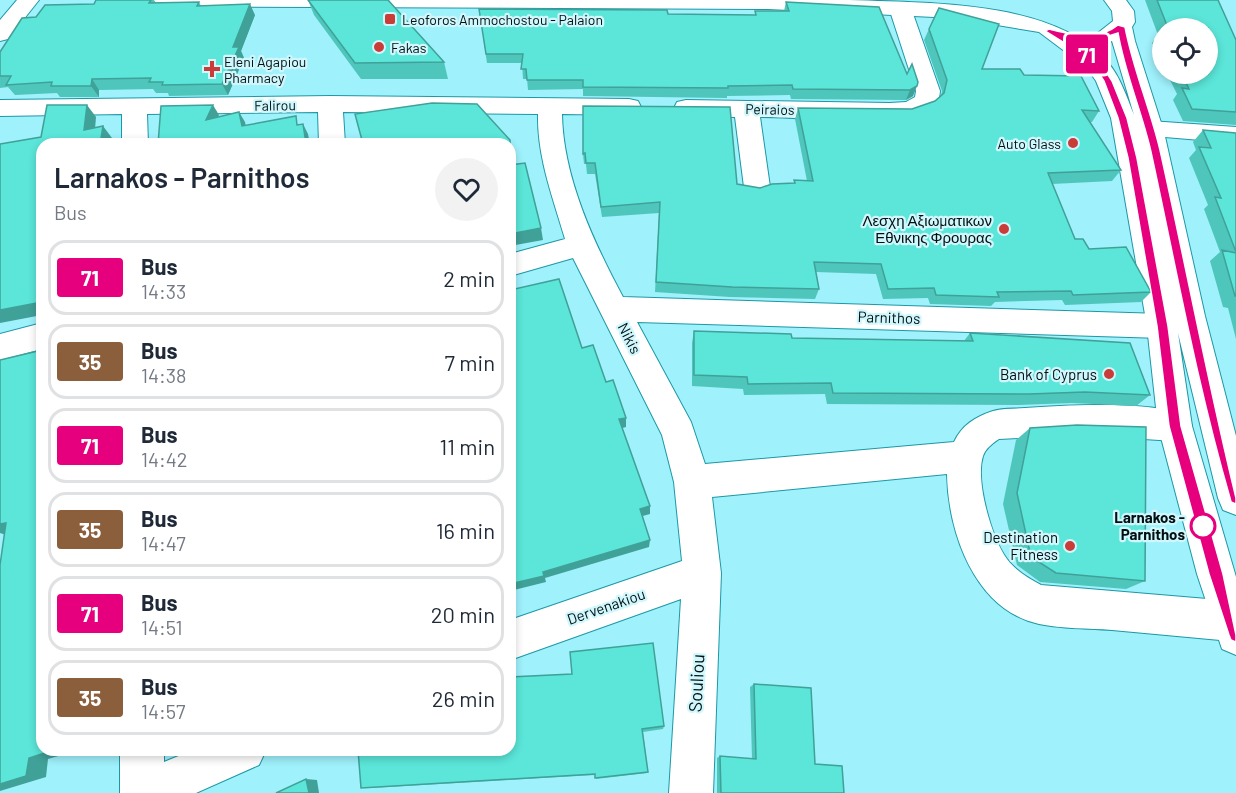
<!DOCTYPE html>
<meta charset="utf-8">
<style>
body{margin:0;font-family:Barlow,sans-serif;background:#f2f2f3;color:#1f2937;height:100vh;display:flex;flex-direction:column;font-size:22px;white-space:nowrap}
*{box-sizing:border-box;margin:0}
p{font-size:20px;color:#747a83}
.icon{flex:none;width:33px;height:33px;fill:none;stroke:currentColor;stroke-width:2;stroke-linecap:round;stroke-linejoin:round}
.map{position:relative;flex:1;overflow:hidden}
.details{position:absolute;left:36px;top:138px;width:480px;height:618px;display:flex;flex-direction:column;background:#fff;border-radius:18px;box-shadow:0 3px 9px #0003}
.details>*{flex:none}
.badge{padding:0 12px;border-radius:4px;font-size:21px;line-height:39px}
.buttons{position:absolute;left:1152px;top:18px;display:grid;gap:12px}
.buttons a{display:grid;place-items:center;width:66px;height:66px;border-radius:50%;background:#fff;box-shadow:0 3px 9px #0003;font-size:30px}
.map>.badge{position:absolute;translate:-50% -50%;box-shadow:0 0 0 3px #fff}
.round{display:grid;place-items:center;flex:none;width:63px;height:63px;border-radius:32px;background:#f2f2f3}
.headline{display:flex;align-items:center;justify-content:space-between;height:102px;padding:0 18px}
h1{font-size:28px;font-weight:600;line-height:45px}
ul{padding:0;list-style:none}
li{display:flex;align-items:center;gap:18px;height:75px;margin:0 12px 9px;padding:0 6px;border:3px solid #e0e1e3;border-radius:18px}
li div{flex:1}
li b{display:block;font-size:22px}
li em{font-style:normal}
li .badge{min-width:66px;font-weight:700;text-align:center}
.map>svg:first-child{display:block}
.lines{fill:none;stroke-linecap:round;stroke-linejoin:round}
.minor-casing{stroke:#1c98a5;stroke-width:2}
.major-casing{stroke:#1c98a5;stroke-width:2}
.minor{fill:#fff;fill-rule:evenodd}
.major{fill:#fff;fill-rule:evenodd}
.wall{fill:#4ec6bb}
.shaded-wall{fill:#40a198}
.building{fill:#5be6d9;stroke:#40a198;stroke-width:1.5}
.line{fill:#e6007e;stroke:#fff;stroke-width:1.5}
.poi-dot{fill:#ca3c38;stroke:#d0f7fc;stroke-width:2}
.stop-dot{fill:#fff;stroke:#e6007e;stroke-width:3}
.labels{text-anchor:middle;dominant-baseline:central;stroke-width:4.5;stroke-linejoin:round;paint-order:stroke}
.far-poi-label{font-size:14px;fill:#000f12;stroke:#d0f7fc;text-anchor:start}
.far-street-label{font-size:14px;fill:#000f12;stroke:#d0f7fc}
.poi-label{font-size:15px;fill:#000f12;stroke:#d0f7fc;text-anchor:end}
.street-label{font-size:15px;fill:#000f12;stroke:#d0f7fc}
.stop-label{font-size:15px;font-weight:bold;fill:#000f12;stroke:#d0f7fc;text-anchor:end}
.near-street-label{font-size:18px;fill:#000f12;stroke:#d0f7fc}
</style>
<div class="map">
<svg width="1236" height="793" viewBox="0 0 1236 793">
<rect width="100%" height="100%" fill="#9ff1fc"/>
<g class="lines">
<g class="minor-casing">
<g id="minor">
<polygon points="17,0 39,0 8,39 0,41 0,20"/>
<path d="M900,2L908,3L911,8L940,91C939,100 938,105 929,110C902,126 796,117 760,117L770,187L767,194L757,196L747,194L744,187L735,117L686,116L677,114L674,108L677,102L686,100L890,103L906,102L915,97L916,91L889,8L892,3Z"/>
<path d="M330,96L629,99L638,101L641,107L638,113L629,115L562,114C563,177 594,243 623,297L1162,314L1173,317L1177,326L1173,335L1162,338L637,322L691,422L705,464L954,442C962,425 975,417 993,411C1003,408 1014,409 1025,408C1068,405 1148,401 1187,415L1192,426L1187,437L1175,441L1081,435L999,439C993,443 985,449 983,456C975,481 992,539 1007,559C1016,571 1028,578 1041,585L1231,601L1236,603V639L1231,641C1191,637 1152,634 1112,630C1088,628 1062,629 1039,624C975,610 948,533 947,474L712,497L721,573L713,793H669L681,599L510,660V620L682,561L674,482L662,435L573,258L510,276V254L565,239C553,198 537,157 538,114L343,112L345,144H319L318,112L147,114L148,144H122V114L0,116V100Z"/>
<polygon points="1150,121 1236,127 1236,143 1141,135 1137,129 1141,123"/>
<polygon points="42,323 42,349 0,360 0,334"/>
<polygon points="120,750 164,750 164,762 193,750 266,750 259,765 196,793 120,793"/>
</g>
</g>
<g class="major-casing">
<path id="major" d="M104,0H849C926,3 1048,0 1104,58C1119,73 1126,95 1134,115L1112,41L1105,43L1097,41L1094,36L1113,21L1112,11L1104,0H1126L1134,11L1135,22L1132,27L1135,41L1164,132L1205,316L1236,436V515L1223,510L1218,498L1178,333L1192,426L1236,577V655L1222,649L1197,574L1158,426L1147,326L1111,118L1096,81L1087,68L1039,32L955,18L768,9L115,6L107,5Z"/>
</g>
<use href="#minor" class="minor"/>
<use href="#major" class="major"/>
</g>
<g class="wall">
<polygon points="96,0 154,0 156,3 199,2 201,6 255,15 241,51 244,58 228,95 169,96 168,93 156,93 153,89 99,90 99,97 60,97 57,93 15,95 8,87 0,88 0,52 36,17 94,4"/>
<polygon points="308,0 444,62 448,79 361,79 314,15"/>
<polygon points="1145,0 1218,0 1236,40 1236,125 1183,121 1173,100 1177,94 1167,74 1208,74 1208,28 1162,28 1162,64 1152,43 1158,35"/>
<polygon points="786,2 879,7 913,96 906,100 791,99 790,95 727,96 727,98 583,96 583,89 528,90 527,79 523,79 522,63 487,63 479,9 668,14 755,15 755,11 784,11"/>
<polygon points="929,29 982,69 1024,75 1099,111 1092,122 1089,122 1121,170 1112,181 1052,184 1075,239 1151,292 1141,302 1065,305 1062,300 995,302 991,306 930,304 928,298 883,299 876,274 816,272 819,289 815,299 730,297 655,292 659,213 602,217 595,174 587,174 586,164 584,164 583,154 737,184 760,188 794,184 794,180 807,181 795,119 798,108 912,109 935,101 941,96 942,91 924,40"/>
<polygon points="1203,130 1236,133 1236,339 1228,308 1223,307 1210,261 1220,252 1204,209 1208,205 1189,158 1196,150 1193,142"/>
<polygon points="694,331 792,338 964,341 970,333 1150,395 1136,406 1072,403 1018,405 827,404 825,394 744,395 743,389 692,386 692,343"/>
<polygon points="1030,428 1145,581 1126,589 1040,582 1017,565 1003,504 1016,440"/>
<polygon points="510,677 664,726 663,729 643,732 648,772 647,773 596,779 595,775 370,788 361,788 510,750"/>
<polygon points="754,684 815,764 844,793 717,793 717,758 720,756 752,759 750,687"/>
</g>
<g class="shaded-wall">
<polygon points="250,4 255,15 241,51 244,58 228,95 222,84 233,47"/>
<polygon points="92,79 99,90 99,97 91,86"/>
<polygon points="917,86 913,96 906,100 910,90"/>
<polygon points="87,105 96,117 94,142 84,130"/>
<polygon points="213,105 219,115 212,131 206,120"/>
<polygon points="239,112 245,122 248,137 242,126"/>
<polygon points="303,124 308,134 310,144 306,144"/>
<polygon points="103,126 112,138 111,144 100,144"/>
<polygon points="510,140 512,152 512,177 510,167"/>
<polygon points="541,228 543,240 510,246 510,234"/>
<polygon points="42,302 42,315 0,323 0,310"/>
<polygon points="626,418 626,427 619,429 619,419"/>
<polygon points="650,506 650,514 639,517 640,509"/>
<polygon points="6,523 6,535 0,533 0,524"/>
<polygon points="650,540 649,547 545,578 546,582 510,591 510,584 543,572"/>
<polygon points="54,750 79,750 48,759 46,777 0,791 0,784 29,758"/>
<polygon points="306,779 317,780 319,793 309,793"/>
</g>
<g class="building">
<polygon points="96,0 151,0 149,3 199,2 197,6 250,4 233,47 239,47 222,84 162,85 163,82 149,82 151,78 92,79 91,86 51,86 52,82 6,85 11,76 0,76 0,52 22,18 36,17 45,5 94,4"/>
<polygon points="308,0 388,0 444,62 355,63"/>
<polygon points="1157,0 1218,0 1236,40 1236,112 1192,109 1182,88 1189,89 1182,74 1208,74 1208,28 1168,28"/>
<polygon points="786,2 879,7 907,74 912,64 918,82 917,86 910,90 793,89 792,85 728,86 728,88 583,87 583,80 527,80 526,69 521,69 523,54 486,54 479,9 667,10 668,14 756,15 755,11 789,11"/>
<polygon points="939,8 999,24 982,69 1020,69 1024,75 1081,76 1099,111 1082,110 1121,170 1048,173 1075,239 1083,239 1089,249 1126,247 1151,292 1073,295 1071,291 997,292 999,297 936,295 934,288 888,289 881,264 814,262 819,289 732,287 656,282 660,202 601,207 595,163 586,163 585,153 583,154 583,106 730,107 737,184 760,188 772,184 795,183 794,180 813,181 798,108 912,109 935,101 944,93 947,80 929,29"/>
<polygon points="432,103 477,104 510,140 510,144 363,144 355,114"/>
<polygon points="47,105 87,105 84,130 103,126 100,144 42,144 42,302 0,310 0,144 41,137"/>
<polygon points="213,105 206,120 239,112 242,126 296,116 297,125 303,124 306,144 158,144 161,106"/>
<polygon points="1203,130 1236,133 1236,252 1215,197 1221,198 1199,147 1211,148"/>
<polygon points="525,163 541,228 510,234 510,165"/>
<polygon points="1222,250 1236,253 1236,296 1235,296"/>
<polygon points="559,279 582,348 593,345 606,382 613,380 626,418 619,419 650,506 640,509 650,540 543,572 544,576 510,584 510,290"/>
<polygon points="694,331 791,334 792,338 973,341 970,333 1130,343 1150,395 1085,392 1029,394 833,393 831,383 748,384 747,377 694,375"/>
<polygon points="42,350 42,750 54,750 29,758 26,776 0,784 0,565 6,523 0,524 0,360"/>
<polygon points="1077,425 1146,427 1145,581 1056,573 1031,557 1017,493 1030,428"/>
<polygon points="653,643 664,726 642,729 648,772 595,778 595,774 361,788 358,750 510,750 510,677 572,674 570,652"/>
<polygon points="754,684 811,688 815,764 842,766 844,793 721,793 720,756 756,759"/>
<polygon points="306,779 309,793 276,793"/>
</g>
<path class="line" d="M1118,25L1125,27C1133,69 1150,108 1160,150C1186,266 1208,384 1236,498V504L1231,502L1230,498C1197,384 1176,267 1151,152C1142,112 1125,74 1118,33L1096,40L1068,39L1099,61L1112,81L1127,118L1137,158L1168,326L1181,426L1223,574L1236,635V642L1231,640L1229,635L1209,574L1169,426L1157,326L1128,158L1118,118L1104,81L1093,64L1076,50L1045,31L1049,29C1071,35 1099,41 1118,25Z"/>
<g class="poi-dot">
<rect x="384" y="13" width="12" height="12" rx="3"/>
<circle cx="379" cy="47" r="6"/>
<path d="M209 60h6v6h6v6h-6v6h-6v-6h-6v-6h6z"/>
<circle cx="1073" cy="143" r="6"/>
<circle cx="1004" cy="229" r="6"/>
<circle cx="1109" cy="374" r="6"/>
<circle cx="1070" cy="546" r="6"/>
</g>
<circle class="stop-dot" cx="1203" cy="526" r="12"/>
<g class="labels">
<g class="far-poi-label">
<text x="402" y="19">Leoforos Ammochostou - Palaion</text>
<text x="391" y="47">Fakas</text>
<text x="224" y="61">Eleni Agapiou<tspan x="224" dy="16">Pharmacy</tspan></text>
<text x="1061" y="143" text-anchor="end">Auto Glass</text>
</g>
<g class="far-street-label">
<text transform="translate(275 105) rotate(-1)">Falirou</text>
<text transform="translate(770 109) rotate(1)">Peiraios</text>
</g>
<g class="poi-label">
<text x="992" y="220">Λεσχη Αξιωματικων<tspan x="992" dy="17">Εθνικης Φρουρας</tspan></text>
<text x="1097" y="374">Bank of Cyprus</text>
<text x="1058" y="537">Destination<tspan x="1058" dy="17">Fitness</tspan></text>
</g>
<g class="street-label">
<text transform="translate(889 317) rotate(2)">Parnithos</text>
<text transform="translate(630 338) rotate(63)">Nikis</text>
<text transform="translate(606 606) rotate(-19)">Dervenakiou</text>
</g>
<g class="stop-label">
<text x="1185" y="517">Larnakos -<tspan x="1185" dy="17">Parnithos</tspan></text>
</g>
<g class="near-street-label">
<text transform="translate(696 683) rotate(-87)">Souliou</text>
</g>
</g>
</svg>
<div class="buttons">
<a><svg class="icon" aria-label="locate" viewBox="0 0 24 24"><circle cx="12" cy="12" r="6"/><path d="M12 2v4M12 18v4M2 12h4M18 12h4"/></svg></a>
</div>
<b class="badge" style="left:1087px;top:54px;background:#e6007e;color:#fff">71</b>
<section class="details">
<div class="headline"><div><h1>Larnakos - Parnithos</h1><p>Bus</p></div><a class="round"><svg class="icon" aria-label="heart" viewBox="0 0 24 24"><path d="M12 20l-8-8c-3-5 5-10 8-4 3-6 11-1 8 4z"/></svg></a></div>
<ul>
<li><span class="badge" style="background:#e6007e;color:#fff">71</span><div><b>Bus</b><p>14:33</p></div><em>2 min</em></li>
<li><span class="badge" style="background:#8b5e3c;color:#fff">35</span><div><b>Bus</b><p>14:38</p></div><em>7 min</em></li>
<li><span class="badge" style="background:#e6007e;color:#fff">71</span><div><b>Bus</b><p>14:42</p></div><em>11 min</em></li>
<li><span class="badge" style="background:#8b5e3c;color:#fff">35</span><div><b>Bus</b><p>14:47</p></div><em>16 min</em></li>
<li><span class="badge" style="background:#e6007e;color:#fff">71</span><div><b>Bus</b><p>14:51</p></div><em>20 min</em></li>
<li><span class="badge" style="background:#8b5e3c;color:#fff">35</span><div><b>Bus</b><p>14:57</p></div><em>26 min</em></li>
</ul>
</section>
</div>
